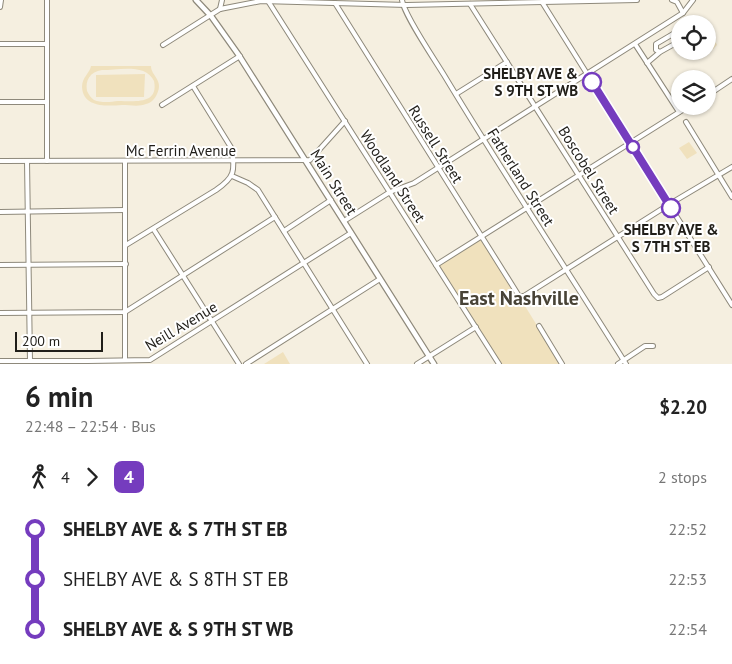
<!DOCTYPE html>
<meta charset="utf-8">
<style>
body{margin:0;font-family:"PT Sans",sans-serif;background:#f2f2f2;color:#222;height:100vh;display:flex;flex-direction:column;font-size:19px;white-space:nowrap}
*{box-sizing:border-box;margin:0}
p{font-size:16px;color:#767676}
.icon{flex:none;width:28px;height:28px;fill:none;stroke:currentColor;stroke-width:2;stroke-linecap:round;stroke-linejoin:round}
.map{position:relative;height:364px;overflow:hidden}
.details{display:flex;flex-direction:column;background:#fff;flex:1}
.details>*{flex:none}
.badge{padding:0 10px;border-radius:8px;font-size:18px;line-height:32px}
.controls{position:absolute;left:671px;top:15px;display:grid;gap:10px}
.controls a{display:grid;place-items:center;width:45px;height:45px;border-radius:50%;background:#fff;box-shadow:0 1px 4px #0004;font-size:25px}
.scale{position:absolute;left:15px;bottom:12px;width:88px;box-sizing:border-box;padding-left:5px;border:2px solid #201e19;border-top:0;font-size:14px;line-height:18px;white-space:nowrap;color:#201e19;-webkit-text-stroke:4px #fff;paint-order:stroke}
.map>.badge{position:absolute;translate:-50% -50%;box-shadow:0 0 0 2px #fff}
.legs{display:flex;align-items:center;gap:8px;height:55px;padding:0 25px;font-size:16px}
.legs p{margin-inline-start:auto}
.overview{display:flex;align-items:center;justify-content:space-between;height:85px;padding:0 25px}
h1{font-size:28px;font-weight:700;line-height:38px}
ul{padding:0 25px;list-style:none}
li{display:flex;align-items:center;gap:18px;height:50px;font-size:19px}
li i{display:grid;place-items:center;width:8px;height:100%;margin:0 6px;background:currentColor}
li i::after{content:'';width:12px;height:12px;margin:-6px;border:4px solid;border-radius:50%;background:#fff}
li p{margin-inline-start:auto}
li:first-child i{background:linear-gradient(#0000 50%,currentColor 0)}
li:last-child i{background:linear-gradient(currentColor 50%,#0000 0)}
.map>svg:first-child{display:block}
.green{fill:#f0e1bd;fill-rule:evenodd}
.lines{fill:none;stroke-linecap:round;stroke-linejoin:round}
.minor-casing{stroke:#8e897b;stroke-width:6}
.major-casing{stroke:#8e897b;stroke-width:7}
.minor{stroke:#fff;stroke-width:4}
.major{stroke:#fff;stroke-width:4.5}
.line-1-casing{stroke:#fff;stroke-width:11}
.line-1{stroke:#753cbe;stroke-width:8}
.stop-1-dot{fill:#fff;stroke:#753cbe;stroke-width:2.5}
.labels{text-anchor:middle;dominant-baseline:central;stroke-width:4;stroke-linejoin:round;paint-order:stroke}
.stop-label{font-size:15px;font-weight:bold;fill:#201e19;stroke:#fff;text-anchor:end}
.street-label{font-size:15px;fill:#201e19;stroke:#fff}
.district-label{font-size:20px;font-weight:bold;fill:#484337;stroke:#fff}
</style>
<div class="map">
<svg width="732" height="364" viewBox="0 0 732 364">
<rect width="100%" height="100%" fill="#f5efe0"/>
<g class="green">
<polygon points="710,33 714,34 713,37 717,45 713,49 711,49 708,43 708,35"/>
<path d="M91,66H151C151,76 164,80 157,94C155,99 151,103 146,104C139,107 130,105 122,105C107,106 83,108 82,87C82,77 90,73 91,66ZM102,70C118,70 146,63 154,81C159,105 134,101 118,101C111,102 101,103 94,100C91,98 89,95 87,91C85,80 90,72 102,70Z"/>
<polygon points="145,74 144,97 96,97 96,75"/>
<polygon points="689,142 697,153 687,159 679,148"/>
<polygon points="482,237 561,364 498,364 436,265"/>
<polygon points="283,352 290,364 264,364"/>
</g>
<g class="lines">
<g class="minor-casing">
<g id="minor">
<path d="M402,0C404,15 435,60 444,75C503,173 566,268 626,364"/>
<polyline points="672,0 677,2 683,13"/>
<polyline points="268,1 499,364"/>
<polyline points="542,2 732,305"/>
<polyline points="335,3 519,296 524,296 673,202 732,167"/>
<polyline points="470,4 654,294 658,298 662,297 709,267"/>
<polyline points="0,7 1,0"/>
<polyline points="220,9 222,0"/>
<polyline points="0,44 47,44"/>
<polyline points="635,44 679,112"/>
<polyline points="163,45 220,9 261,1 407,5 637,0"/>
<polyline points="647,63 660,52 678,42 677,35 673,34 656,44 656,50 660,52"/>
<polyline points="456,94 507,62"/>
<polyline points="708,95 732,79"/>
<polyline points="0,102 47,102"/>
<polyline points="162,105 240,56"/>
<polyline points="686,122 732,197"/>
<polyline points="0,161 310,160 345,121"/>
<polyline points="27,161 30,361"/>
<polyline points="47,161 47,0"/>
<polyline points="125,161 125,360"/>
<polyline points="232,176 248,183 258,190 367,364"/>
<polyline points="0,212 125,210"/>
<polyline points="344,221 390,192 414,183 683,13 693,0"/>
<polyline points="154,230 239,364"/>
<polyline points="284,231 331,200"/>
<path d="M126,245L216,190C235,177 235,171 232,149L193,86"/>
<polyline points="0,265 126,264"/>
<polyline points="436,265 689,106"/>
<polyline points="0,313 125,312 275,217"/>
<polyline points="539,326 562,364"/>
<polyline points="0,361 88,361 150,360 351,233"/>
<polyline points="246,364 380,279"/>
<polyline points="417,364 476,327"/>
<polyline points="618,364 645,346 653,346"/>
</g>
</g>
<g class="major-casing">
<polyline id="major" points="196,0 211,16 238,54 434,364"/>
</g>
<use href="#minor" class="minor"/>
<use href="#major" class="major"/>
</g>
<g class="lines">
<g class="line-1-casing">
<polyline id="line-1" points="592,82 671,208"/>
</g>
<use href="#line-1" class="line-1"/>
</g>
<g class="stop-1-dot">
<circle cx="592" cy="82" r="9"/>
<circle cx="633" cy="147" r="6"/>
<circle cx="671" cy="208" r="9"/>
</g>
<g class="labels">
<g class="stop-label">
<text x="578" y="73">SHELBY AVE &amp;<tspan x="578" dy="17">S 9TH ST WB</tspan></text>
<text x="671" y="229" text-anchor="middle">SHELBY AVE &amp;<tspan x="671" dy="17">S 7TH ST EB</tspan></text>
</g>
<g class="street-label">
<text transform="translate(436 144) rotate(58)">Russell Street</text>
<text x="181" y="150">Mc Ferrin Avenue</text>
<text transform="translate(589 170) rotate(58)">Boscobel Street</text>
<text transform="translate(393 176) rotate(57)">Woodland Street</text>
<text transform="translate(521 177) rotate(58)">Fatherland Street</text>
<text transform="translate(334 182) rotate(58)">Main Street</text>
<text transform="translate(181 326) rotate(-31)">Neill Avenue</text>
</g>
<g class="district-label">
<text x="519" y="298">East Nashville</text>
</g>
</g>
</svg>
<div class="controls">
<a><svg class="icon" aria-label="locate" viewBox="0 0 24 24"><circle cx="12" cy="12" r="6"/><path d="M12 2v4M12 18v4M2 12h4M18 12h4"/></svg></a>
<a><svg class="icon" aria-label="layers" viewBox="0 0 24 24"><path d="M12 4l9 5-9 5-9-5zM3 14l9 5 9-5"/></svg></a>
</div>
<div class="scale">200 m</div>
</div>
<section class="details">
<div class="overview"><div><h1>6 min</h1><p>22:48 – 22:54 · Bus</p></div><b>$2.20</b></div>
<div class="legs"><svg class="icon" aria-label="walk" viewBox="0 0 24 24"><circle cx="13" cy="4" r="2"/><path d="M13 8l-2 6 4 7M11 14l-3 7M7 12l3-4h3l4 4"/></svg>4<svg class="icon" aria-label="forward" viewBox="0 0 24 24"><path d="M9 5l7 7-7 7"/></svg><b class="badge" style="background:#753cbe;color:#fff">4</b><p>2 stops</p></div>
<ul>
<li><i style="color:#753cbe"></i><b>SHELBY AVE &amp; S 7TH ST EB</b><p>22:52</p></li>
<li><i style="color:#753cbe"></i><span>SHELBY AVE &amp; S 8TH ST EB</span><p>22:53</p></li>
<li><i style="color:#753cbe"></i><b>SHELBY AVE &amp; S 9TH ST WB</b><p>22:54</p></li>
</ul>
</section>
